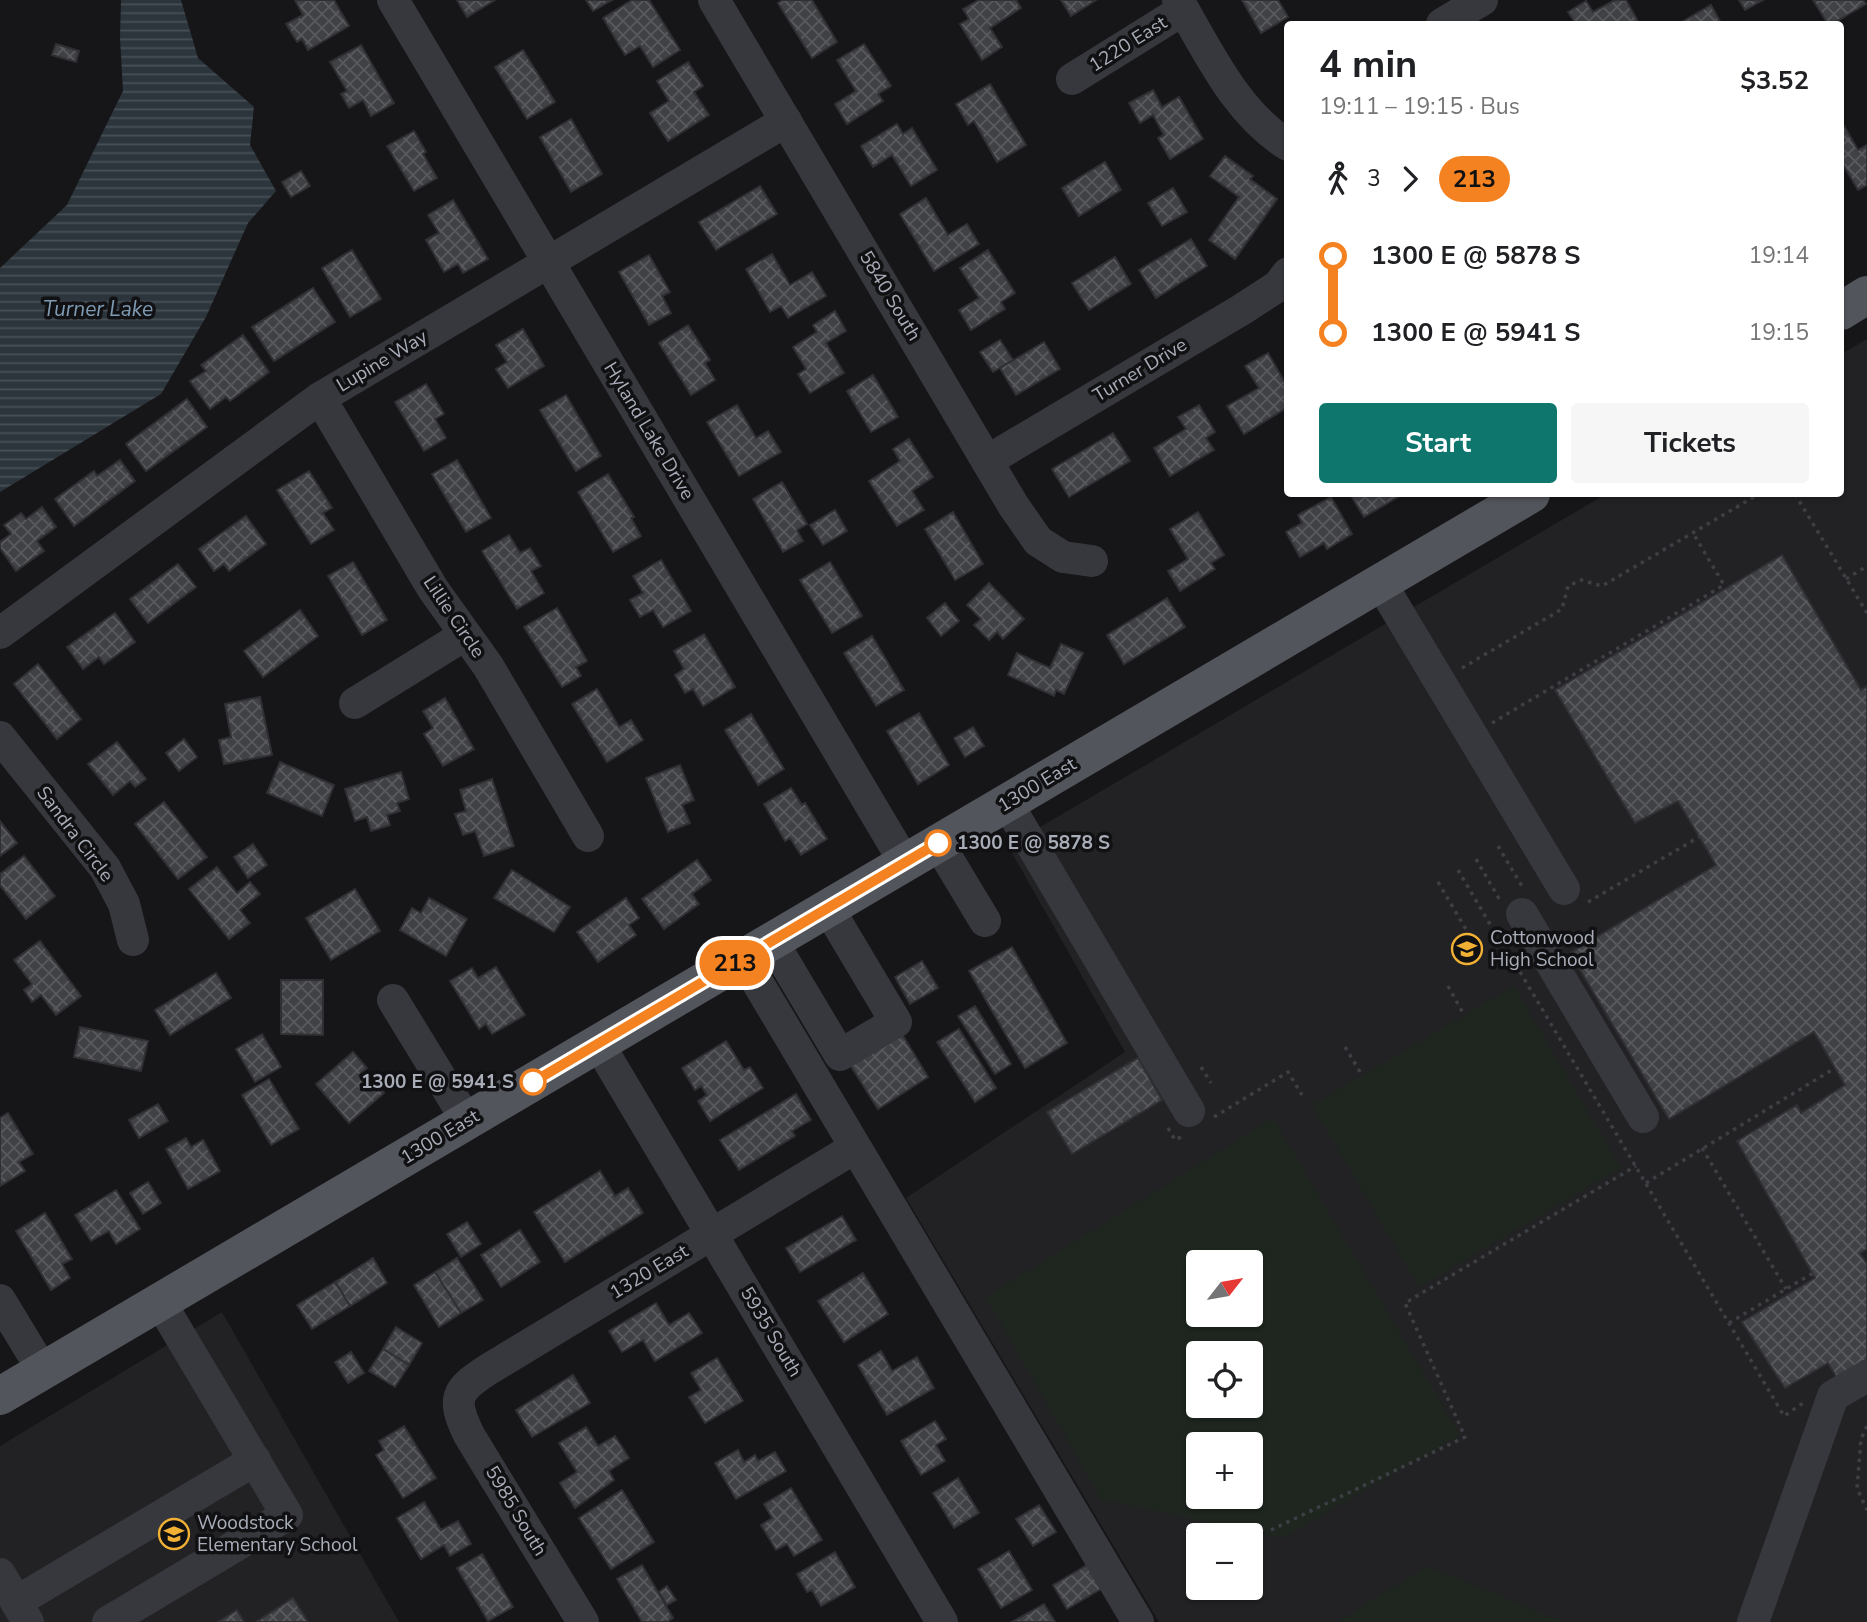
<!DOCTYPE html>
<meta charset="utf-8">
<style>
body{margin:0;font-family:"Nunito Sans",sans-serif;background:#f6f6f6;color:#202124;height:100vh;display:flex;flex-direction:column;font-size:26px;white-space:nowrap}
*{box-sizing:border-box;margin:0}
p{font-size:23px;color:#757577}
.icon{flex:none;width:38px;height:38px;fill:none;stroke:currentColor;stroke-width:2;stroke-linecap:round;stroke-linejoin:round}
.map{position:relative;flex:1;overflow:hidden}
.drawer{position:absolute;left:1284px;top:21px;width:560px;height:476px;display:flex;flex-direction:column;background:#fff;border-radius:7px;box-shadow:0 2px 5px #0004}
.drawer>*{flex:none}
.badge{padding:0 14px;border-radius:23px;font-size:24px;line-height:46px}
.needle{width:46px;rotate:59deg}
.controls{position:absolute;left:1186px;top:1250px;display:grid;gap:14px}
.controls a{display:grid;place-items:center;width:77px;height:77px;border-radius:7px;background:#fff;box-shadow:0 2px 5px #0004;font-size:35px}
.map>.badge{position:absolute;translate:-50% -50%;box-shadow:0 0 0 4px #fff}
.legs{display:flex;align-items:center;gap:10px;height:77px;padding:0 35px;font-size:23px}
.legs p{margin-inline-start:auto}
.summary{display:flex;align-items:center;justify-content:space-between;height:119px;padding:0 35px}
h1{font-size:38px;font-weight:700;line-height:52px}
.button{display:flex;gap:14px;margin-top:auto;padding:14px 35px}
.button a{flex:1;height:80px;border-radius:7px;background:#0f766e;color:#fff;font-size:28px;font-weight:700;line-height:80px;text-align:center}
.button a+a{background:#f6f6f6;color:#202124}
ul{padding:0 35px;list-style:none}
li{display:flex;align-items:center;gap:24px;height:77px;font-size:26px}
li i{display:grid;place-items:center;width:10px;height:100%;margin:0 9px;background:currentColor}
li i::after{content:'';width:18px;height:18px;margin:-9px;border:5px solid;border-radius:50%;background:#fff}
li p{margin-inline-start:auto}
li:first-child i{background:linear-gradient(#0000 50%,currentColor 0)}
li:last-child i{background:linear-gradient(currentColor 50%,#0000 0)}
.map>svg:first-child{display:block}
.built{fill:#222225;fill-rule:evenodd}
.pitch{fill:#1e261f;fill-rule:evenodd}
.water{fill:url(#water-rules)}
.building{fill:url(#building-cross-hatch);stroke:#303034;stroke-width:2}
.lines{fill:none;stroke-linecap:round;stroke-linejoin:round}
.path{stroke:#3d3f44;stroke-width:3.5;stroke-dasharray:3.5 5;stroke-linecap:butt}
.minor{stroke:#37383d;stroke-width:32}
.major{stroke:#53555c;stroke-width:38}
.line-1-casing{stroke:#fff;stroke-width:16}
.line-1{stroke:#f58220;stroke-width:10}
.stop-1-dot{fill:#fff;stroke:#f58220;stroke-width:3.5}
.labels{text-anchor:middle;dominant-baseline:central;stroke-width:7;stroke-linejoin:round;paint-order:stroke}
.street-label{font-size:19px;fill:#a8adb8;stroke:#111113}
.stop-label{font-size:19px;font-weight:bold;fill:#a8adb8;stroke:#111113;text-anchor:start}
.poi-label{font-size:19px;fill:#a8adb8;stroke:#111113;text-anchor:start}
.water-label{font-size:21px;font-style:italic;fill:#7f9bb3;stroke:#111113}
</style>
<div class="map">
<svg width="1867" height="1622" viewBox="0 0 1867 1622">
<defs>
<pattern id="water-rules" width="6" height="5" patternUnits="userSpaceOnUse" patternTransform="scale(1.75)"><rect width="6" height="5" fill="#2c353c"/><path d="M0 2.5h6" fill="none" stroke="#485056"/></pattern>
<pattern id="building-cross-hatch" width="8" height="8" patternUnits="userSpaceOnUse" patternTransform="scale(1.75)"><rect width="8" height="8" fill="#404145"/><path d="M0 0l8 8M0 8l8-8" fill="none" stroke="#595a5e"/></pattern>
</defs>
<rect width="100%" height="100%" fill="#161618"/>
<g class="built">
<path d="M1867,339V1622H1159L906,1198L1125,1052L1008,846L1606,494H1841V354ZM1199,1262H1251V1314H1199ZM1199,1353H1251V1405H1199ZM1199,1444H1251V1496H1199ZM1199,1535H1251V1587H1199Z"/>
<polygon points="222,1312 399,1622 0,1622 0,1446"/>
</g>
<g class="pitch">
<polygon points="1514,986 1621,1168 1419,1287 1312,1105"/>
<path d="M1273,1118L1460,1435L1283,1538L1101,1499L986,1297ZM1199,1262H1251V1314H1199ZM1199,1353H1251V1405H1199ZM1199,1444H1251V1496H1199Z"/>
<polygon points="1427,1566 1564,1622 1337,1622"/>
</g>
<polygon class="water" points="121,0 181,0 198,58 254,107 250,145 276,191 248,223 206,317 161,394 0,492 0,268 67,205 123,91 120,38"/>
<g class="building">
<polygon points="295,0 334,0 349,26 308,50 302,39 297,42 286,24 303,15"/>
<polygon points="457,0 495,0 467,17"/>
<polygon points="586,0 612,0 593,11"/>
<polygon points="632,0 649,0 680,50 653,67 640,46 625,55 603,18"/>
<polygon points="783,0 812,0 837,42 812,58 778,3"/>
<polygon points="979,0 1016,0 1021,8 990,28 1002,47 982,60 960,24 969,19 963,9"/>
<polygon points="1061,0 1096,0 1071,16"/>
<polygon points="1242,0 1278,0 1288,17 1261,33"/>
<polygon points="1615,0 1626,0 1639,23 1576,24 1568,12 1586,1 1593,12"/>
<polygon points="1739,0 1763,0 1745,10"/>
<polygon points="1813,0 1863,0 1866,4 1832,24 1828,24"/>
<polygon points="1711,5 1721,23 1681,24 1680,23"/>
<polygon points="56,44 79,51 76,62 52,55"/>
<polygon points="864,44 891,86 878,94 883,101 847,124 835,104 856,91 837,60"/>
<polygon points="361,45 394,103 371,116 363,100 349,108 341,94 347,91 330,62"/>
<polygon points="523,50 555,102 527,119 495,67"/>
<polygon points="688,62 703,86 694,92 709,115 668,141 650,113 669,101 657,81"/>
<polygon points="990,84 1026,145 997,162 974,121 968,125 956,104"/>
<polygon points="1153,90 1162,107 1179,97 1203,139 1170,159 1158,138 1164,135 1153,115 1140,123 1129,103"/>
<polygon points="571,119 602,174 571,192 540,137"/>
<polygon points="897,124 903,134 912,128 937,170 911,186 892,155 873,167 861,146"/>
<polygon points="1843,124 1858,150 1867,145 1867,185 1858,190 1841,161"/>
<polygon points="414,131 426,152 423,154 437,178 414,191 387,146"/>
<polygon points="1225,156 1253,176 1250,179 1277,199 1235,259 1209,240 1239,197 1210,176"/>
<polygon points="1105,162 1121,190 1079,216 1062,188"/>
<polygon points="301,171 310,186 291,197 282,182"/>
<polygon points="760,186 777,214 716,250 699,222"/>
<polygon points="1173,188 1187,212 1162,226 1148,203"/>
<polygon points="926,198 948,235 967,224 979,244 934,271 900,214"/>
<polygon points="453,200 488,259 463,273 458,264 444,272 426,240 439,233 428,215"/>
<polygon points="1191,239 1207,266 1156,298 1139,270"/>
<polygon points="352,250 381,299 350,317 322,268"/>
<polygon points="988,250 1015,293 1001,302 1005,309 971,330 959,310 979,298 960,268"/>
<polygon points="772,254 790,285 812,272 826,296 788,318 781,306 770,312 746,269"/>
<polygon points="649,255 670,292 662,296 671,313 649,325 619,272"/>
<polygon points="1115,257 1131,284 1089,310 1072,283"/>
<polygon points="313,288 335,322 274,361 252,327"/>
<polygon points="835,311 846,331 826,343 844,373 810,393 798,374 806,369 793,347 817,332 813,325"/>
<polygon points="688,325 710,360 705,363 715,380 691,395 659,343"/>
<polygon points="523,329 544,366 508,388 496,369 507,362 496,345"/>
<polygon points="243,335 269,372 230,401 226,397 210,409 190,381 206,371 201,365"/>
<polygon points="1000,340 1013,360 993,372 980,352"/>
<polygon points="1044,342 1060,369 1016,395 1000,368"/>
<polygon points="1268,353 1288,388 1288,407 1244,434 1227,406 1259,388 1245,366"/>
<polygon points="873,375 898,417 871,432 847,391"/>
<polygon points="426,384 444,414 435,419 446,438 424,451 395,402"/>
<polygon points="566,395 601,456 576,471 540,410"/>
<polygon points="187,399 207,427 146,471 126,444"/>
<polygon points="737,405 756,438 768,431 781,452 739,476 707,422"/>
<polygon points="1199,405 1215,432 1206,438 1214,450 1170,476 1154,448 1186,429 1178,417"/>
<polygon points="1113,433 1130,461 1069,497 1052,469"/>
<polygon points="909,439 933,477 912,491 924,510 897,526 869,481 900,461 893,449"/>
<polygon points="120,460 135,481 74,526 55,499 94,471 97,476"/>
<polygon points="457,460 491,518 466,532 432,474"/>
<polygon points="309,471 332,508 323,513 334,530 311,544 277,490"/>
<polygon points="608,474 634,517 631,518 641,536 613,552 578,492"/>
<polygon points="782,482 807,524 797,530 803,541 783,552 753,499"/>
<polygon points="1350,494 1403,494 1364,517"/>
<polygon points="1331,497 1352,534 1327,549 1324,543 1300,557 1286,532 1302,523 1298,515"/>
<polygon points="42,507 56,527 37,541 44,551 16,571 0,548 0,542 11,534 4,525 21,513 26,519"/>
<polygon points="835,510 847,531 823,545 810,525"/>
<polygon points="953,512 983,564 955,580 925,529"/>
<polygon points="1198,512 1224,555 1211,563 1215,569 1180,591 1168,571 1188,559 1170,529"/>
<polygon points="246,516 266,544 229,571 224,564 214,571 199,549"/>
<polygon points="509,535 520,553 530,548 541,566 531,571 544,593 517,609 482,551"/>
<polygon points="1782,555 1861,690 1867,686 1867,1249 1860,1253 1867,1264 1867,1359 1837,1378 1828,1363 1785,1388 1742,1322 1815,1278 1737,1141 1797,1105 1801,1113 1845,1085 1814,1032 1669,1119 1570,953 1716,865 1678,801 1635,823 1555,690"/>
<polygon points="661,560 691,611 663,627 653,610 640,617 630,600 643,593 633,576"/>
<polygon points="353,562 387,620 362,635 328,576"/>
<polygon points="830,562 862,616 832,633 800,580"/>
<polygon points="178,564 196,587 148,623 130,599"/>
<polygon points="989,583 1024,619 1003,639 997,632 989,640 974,625 981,619 967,605"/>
<polygon points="1167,598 1185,627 1124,664 1107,635"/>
<polygon points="945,603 959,621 941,636 927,618"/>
<polygon points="557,608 587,661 576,667 581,676 562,687 524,627"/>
<polygon points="300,610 318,636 263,677 244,651"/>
<polygon points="115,613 135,642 104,664 99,657 83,669 67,647"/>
<polygon points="704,634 735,687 703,706 693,689 685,693 675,675 684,669 674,651"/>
<polygon points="872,636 904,690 876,706 844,653"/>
<polygon points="1061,644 1083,653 1064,694 1056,690 1054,696 1008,675 1017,653 1050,668"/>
<polygon points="38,664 81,719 57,739 14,684"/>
<polygon points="597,689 619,727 631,720 643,740 607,762 572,704"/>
<polygon points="260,697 272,755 224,764 219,740 231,737 225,704"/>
<polygon points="445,698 474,749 443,766 424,734 433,728 423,711"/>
<polygon points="919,713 949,765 918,784 887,731"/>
<polygon points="751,714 784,769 758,785 725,730"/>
<polygon points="973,727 984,746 965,757 954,738"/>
<polygon points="184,739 197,757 179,771 166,753"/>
<polygon points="117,742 146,779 135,787 130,781 113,795 88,764"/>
<polygon points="280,762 334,785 322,816 267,793"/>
<polygon points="680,765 694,800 682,805 690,823 668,832 646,778"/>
<polygon points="401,772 409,799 397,803 400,811 387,815 390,825 371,831 367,817 355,821 345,789"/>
<polygon points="492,779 514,846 484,856 475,831 463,835 455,814 466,811 460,790"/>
<polygon points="791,788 802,805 805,803 827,839 801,855 790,838 785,841 764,804"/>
<polygon points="164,802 207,857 178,879 135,824"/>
<polygon points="0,821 17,843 0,856"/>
<polygon points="253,844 267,865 248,878 234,857"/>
<polygon points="24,856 55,896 26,919 0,885 0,874"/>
<polygon points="697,860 711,880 692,894 699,904 664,929 642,899"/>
<polygon points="217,867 237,893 250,882 260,894 240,910 250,923 229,939 189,889"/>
<polygon points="512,870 570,907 554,932 494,898"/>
<polygon points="355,889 380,931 331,960 306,918"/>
<polygon points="429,898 467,919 446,956 400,930 412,908 421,913"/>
<polygon points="626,898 639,918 629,925 636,935 598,962 577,932"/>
<polygon points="40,941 81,996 56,1015 41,995 32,1002 24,990 32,984 14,960"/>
<polygon points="1012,947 1067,1043 1025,1068 969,971"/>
<polygon points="922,961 938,988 910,1004 895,977"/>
<polygon points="496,967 525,1015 492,1034 486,1024 479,1029 450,981 472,968 478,978"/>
<polygon points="216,973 231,998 170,1035 155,1010"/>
<polygon points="281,980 323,980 323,1035 281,1034"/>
<polygon points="975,1006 1011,1064 995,1074 958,1016"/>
<polygon points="80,1027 148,1041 141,1071 74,1057"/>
<polygon points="959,1029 996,1088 975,1102 937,1042"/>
<polygon points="900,1031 928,1077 878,1109 849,1063"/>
<polygon points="262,1034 281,1067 255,1082 236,1049"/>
<polygon points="726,1041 744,1070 750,1067 763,1088 710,1121 698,1101 707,1095 701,1086 695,1090 682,1068"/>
<polygon points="353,1052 367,1068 359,1075 367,1084 373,1080 384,1093 349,1123 316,1084"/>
<polygon points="1138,1058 1162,1100 1072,1154 1047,1112"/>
<polygon points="269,1079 299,1129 271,1145 242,1095"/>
<polygon points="796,1094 811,1120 792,1131 795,1136 739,1170 720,1140"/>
<polygon points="158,1104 168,1121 139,1138 129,1120"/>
<polygon points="8,1113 33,1154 19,1162 25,1171 0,1186 0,1118"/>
<polygon points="186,1138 191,1147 203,1140 220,1171 188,1189 166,1149"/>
<polygon points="600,1171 615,1196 628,1188 643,1213 565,1262 534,1212"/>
<polygon points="148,1182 161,1203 143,1214 130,1193"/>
<polygon points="116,1190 140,1229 116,1244 109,1231 91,1241 75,1215"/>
<polygon points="45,1213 72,1259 62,1264 70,1278 51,1290 16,1231"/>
<polygon points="842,1216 856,1240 800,1272 786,1248"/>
<polygon points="467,1222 481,1244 461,1257 447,1234"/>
<polygon points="520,1230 540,1262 501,1287 481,1255"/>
<polygon points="373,1258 387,1283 350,1306 335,1282"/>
<polygon points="457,1258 483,1300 461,1313 435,1272"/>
<polygon points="435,1272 461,1313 439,1327 414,1285"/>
<polygon points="863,1273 888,1314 844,1342 818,1301"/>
<polygon points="335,1282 350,1306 312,1329 297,1305"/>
<polygon points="656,1303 669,1325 689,1313 702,1333 655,1361 643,1340 622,1352 609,1331"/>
<polygon points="396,1327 422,1343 409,1365 383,1349"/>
<polygon points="383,1349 409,1365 395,1387 369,1371"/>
<polygon points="881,1351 892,1371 917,1357 934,1388 887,1415 858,1365"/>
<polygon points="351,1352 364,1373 348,1383 335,1362"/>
<polygon points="717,1358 743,1401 705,1423 689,1397 701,1390 691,1373"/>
<polygon points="573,1375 590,1403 532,1437 516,1410"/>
<polygon points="935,1421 946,1439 936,1445 945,1461 921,1475 901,1441"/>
<polygon points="404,1426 436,1478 403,1498 376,1455 384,1450 379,1441"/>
<polygon points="586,1427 598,1446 615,1436 629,1458 609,1471 614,1480 575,1508 560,1483 577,1472 559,1443"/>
<polygon points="738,1450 744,1462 755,1455 758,1461 775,1452 786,1471 736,1499 715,1463"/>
<polygon points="958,1478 979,1513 954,1528 933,1493"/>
<polygon points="791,1488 822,1540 794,1556 787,1544 776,1550 761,1525 772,1518 764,1504"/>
<polygon points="622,1490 654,1542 611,1569 579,1518"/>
<polygon points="424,1502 441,1530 458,1521 471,1544 450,1556 444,1545 421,1559 397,1518"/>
<polygon points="1039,1505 1056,1532 1033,1546 1016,1519"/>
<polygon points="1009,1551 1032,1590 1001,1608 978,1569"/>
<polygon points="835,1552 855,1587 821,1606 812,1590 807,1592 797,1574"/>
<polygon points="482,1554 513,1607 488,1621 457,1568"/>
<polygon points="642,1565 673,1618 667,1622 642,1622 617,1579"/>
<polygon points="1087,1565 1101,1589 1067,1609 1053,1585"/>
<polygon points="667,1586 676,1600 667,1605 659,1592"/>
<polygon points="293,1598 308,1622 256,1622"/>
<polygon points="1044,1604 1055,1622 1012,1622"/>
<polygon points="237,1610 244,1622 218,1622"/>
</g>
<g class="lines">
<g class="path">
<polyline points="1795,494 1867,613"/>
<polyline points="1846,579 1867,566"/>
<polyline points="1462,668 1562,609 1568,586 1581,580 1602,586 1759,494"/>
<polyline points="1492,723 1724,585 1693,533"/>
<polyline points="1498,846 1523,888"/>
<polyline points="1476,859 1501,902"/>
<polyline points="1458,870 1494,931"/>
<polyline points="1438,882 1474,943"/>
<polyline points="1588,902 1699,837"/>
<polyline points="1507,950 1784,1416 1803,1403"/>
<polyline points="1448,986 1464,1015"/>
<polyline points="1345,1047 1362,1075"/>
<polyline points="1201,1067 1211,1083"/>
<polyline points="1214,1117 1288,1072 1302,1095"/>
<polyline points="1168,1128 1175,1140 1183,1136"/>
<polyline points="1702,1148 1786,1289"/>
<polyline points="1646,1183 1835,1068"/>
<polyline points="1729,1323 1813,1273"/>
<polyline points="1867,1426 1861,1439 1857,1488 1867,1510"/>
<polyline points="1271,1530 1465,1437 1405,1303 1636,1166"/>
</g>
<g class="minor">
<polyline points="393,0 905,863"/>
<polyline points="714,0 1013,505 1038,541 1063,557 1092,561"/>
<path d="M1178,0C1208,51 1236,113 1288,145"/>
<polyline points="1442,24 1482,0"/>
<polyline points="1072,79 1183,10"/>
<polyline points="320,398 433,589 488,666 588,836"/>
<polyline points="987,461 1241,310 1278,286 1288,273"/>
<polyline points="1380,582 1564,889"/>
<polyline points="0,633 320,398 786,121"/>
<polyline points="355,703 465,635"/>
<polyline points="0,737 105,868 124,904 133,940"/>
<polyline points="1007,803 1189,1111"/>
<polyline points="938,843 985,921"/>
<polyline points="1522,914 1643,1117"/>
<polyline points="772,941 840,1055 896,1022 828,908"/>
<polyline points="743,958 1138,1622"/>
<polyline points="393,1000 467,1121"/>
<polyline points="598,1043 942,1622"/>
<polyline points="0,1300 43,1371"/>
<polyline points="0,1574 28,1622"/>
<polyline points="16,1602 255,1460"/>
<polyline points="108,1622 287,1515 160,1302"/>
<path d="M583,1622L469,1435C451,1398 456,1390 489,1369L846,1153"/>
<polyline points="1753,1622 1833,1396 1867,1376"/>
</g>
<g class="major">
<polyline points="1841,311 1867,295"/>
<polyline points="0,1396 1531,494"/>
</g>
</g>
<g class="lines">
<g class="line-1-casing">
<polyline id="line-1" points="533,1082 938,843"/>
</g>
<use href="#line-1" class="line-1"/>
</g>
<defs>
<g id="school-ring" transform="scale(1.575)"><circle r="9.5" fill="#111113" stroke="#f2b134" stroke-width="1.5"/><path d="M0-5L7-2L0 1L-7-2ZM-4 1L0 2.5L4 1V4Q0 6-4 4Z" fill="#f2b134"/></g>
</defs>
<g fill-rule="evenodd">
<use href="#school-ring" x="1467" y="949"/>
<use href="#school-ring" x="174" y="1534"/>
</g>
<g class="stop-1-dot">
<circle cx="938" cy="843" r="12"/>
<circle cx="533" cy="1082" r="12"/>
</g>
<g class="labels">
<g class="street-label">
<text transform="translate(1128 44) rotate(-32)">1220 East</text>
<text transform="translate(890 296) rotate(59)">5840 South</text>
<text transform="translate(382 361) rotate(-31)">Lupine Way</text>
<text transform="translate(1140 370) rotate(-31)">Turner Drive</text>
<text transform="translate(649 431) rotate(59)">Hyland Lake Drive</text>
<text transform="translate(454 617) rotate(56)">Lillie Circle</text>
<text transform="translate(1037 785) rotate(-31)">1300 East</text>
<text transform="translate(75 834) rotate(53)">Sandra Circle</text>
<text transform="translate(440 1137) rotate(-31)">1300 East</text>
<text transform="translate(649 1272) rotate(-31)">1320 East</text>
<text transform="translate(771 1332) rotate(59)">5935 South</text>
<text transform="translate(516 1511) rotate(59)">5985 South</text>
</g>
<g class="stop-label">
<text x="957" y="843">1300 E @ 5878 S</text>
<text x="514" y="1082" text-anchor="end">1300 E @ 5941 S</text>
</g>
<g class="poi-label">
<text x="1490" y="938">Cottonwood<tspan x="1490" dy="22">High School</tspan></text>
<text x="197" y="1523">Woodstock<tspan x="197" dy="22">Elementary School</tspan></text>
</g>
<g class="water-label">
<text x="98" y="309">Turner Lake</text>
</g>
</g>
</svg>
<div class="controls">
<a><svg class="needle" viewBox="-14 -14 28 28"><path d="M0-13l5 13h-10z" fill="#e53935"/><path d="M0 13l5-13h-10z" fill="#757577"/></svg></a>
<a><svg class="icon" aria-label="locate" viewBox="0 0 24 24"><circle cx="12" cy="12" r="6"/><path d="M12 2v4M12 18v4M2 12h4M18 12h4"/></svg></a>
<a>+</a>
<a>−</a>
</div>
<b class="badge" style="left:735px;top:963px;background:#f58220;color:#111">213</b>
<section class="drawer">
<div class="summary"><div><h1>4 min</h1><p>19:11 – 19:15 · Bus</p></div><b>$3.52</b></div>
<div class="legs"><svg class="icon" aria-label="walk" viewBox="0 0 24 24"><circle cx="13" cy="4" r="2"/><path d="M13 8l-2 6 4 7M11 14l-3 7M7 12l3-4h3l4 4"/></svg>3<svg class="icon" aria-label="forward" viewBox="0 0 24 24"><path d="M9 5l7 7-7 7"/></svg><b class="badge" style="background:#f58220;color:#111">213</b></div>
<ul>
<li><i style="color:#f58220"></i><b>1300 E @ 5878 S</b><p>19:14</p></li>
<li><i style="color:#f58220"></i><b>1300 E @ 5941 S</b><p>19:15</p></li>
</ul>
<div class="button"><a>Start</a><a>Tickets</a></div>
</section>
</div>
